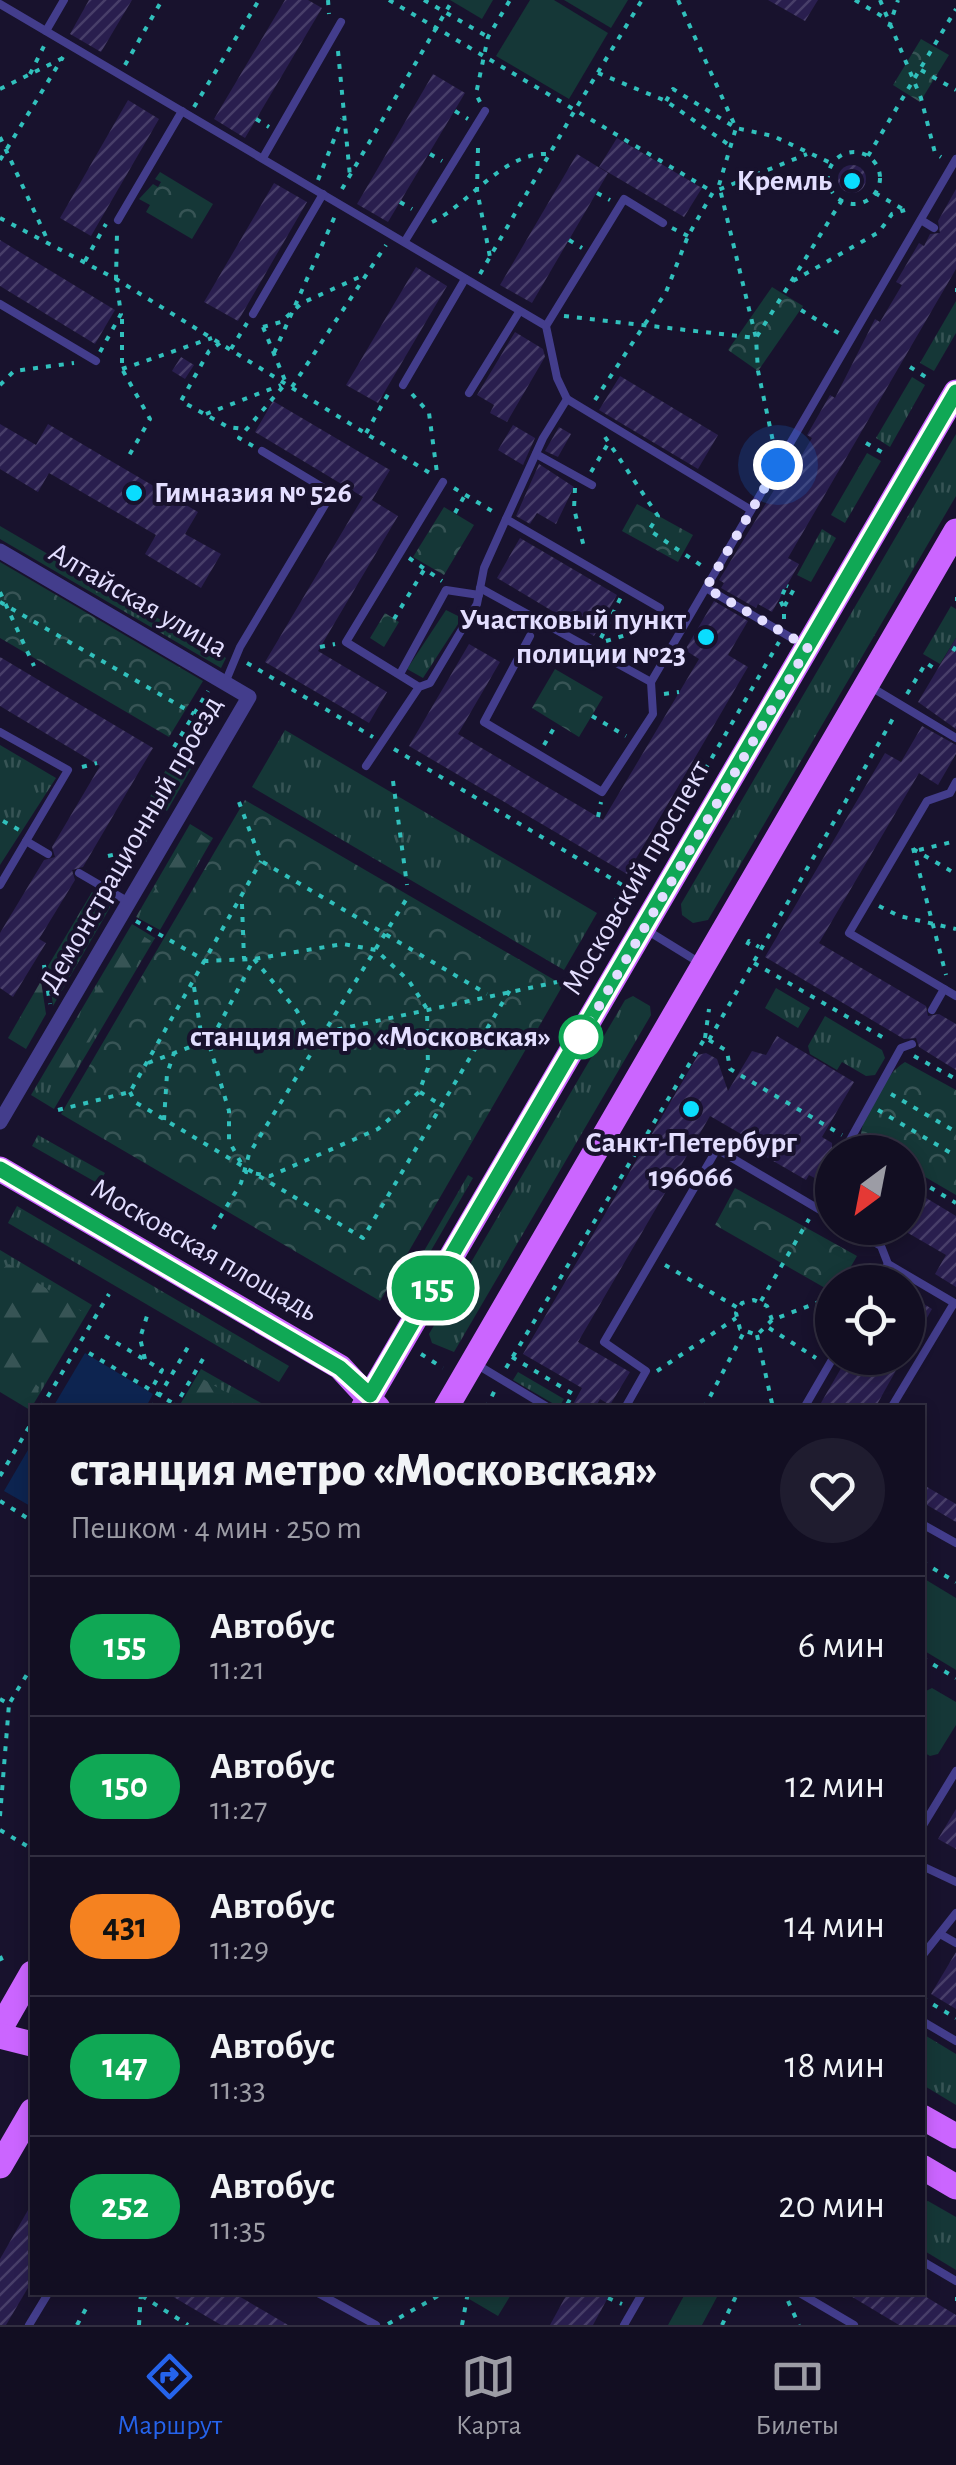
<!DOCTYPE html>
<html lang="ru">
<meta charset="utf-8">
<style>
body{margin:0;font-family:"Alegreya Sans",sans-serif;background:#1f1c2f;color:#f1f3f6;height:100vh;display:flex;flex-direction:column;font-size:38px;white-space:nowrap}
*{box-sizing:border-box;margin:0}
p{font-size:32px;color:#9c9ca5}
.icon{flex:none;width:55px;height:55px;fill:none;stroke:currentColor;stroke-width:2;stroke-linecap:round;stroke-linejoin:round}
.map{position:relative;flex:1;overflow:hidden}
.sheet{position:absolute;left:30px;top:1405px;width:895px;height:890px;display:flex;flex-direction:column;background:#120e22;border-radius:0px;box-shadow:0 5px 15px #0003,0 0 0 2px #312e40}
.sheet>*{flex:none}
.badge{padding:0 20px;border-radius:32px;font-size:35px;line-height:65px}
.needle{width:65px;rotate:212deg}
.controls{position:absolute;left:815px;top:1135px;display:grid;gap:20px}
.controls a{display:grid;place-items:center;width:110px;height:110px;border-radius:50%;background:#120e22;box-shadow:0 5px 15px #0003,0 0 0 2px #312e40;font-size:50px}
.you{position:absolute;width:50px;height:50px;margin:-25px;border:8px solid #fff;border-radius:50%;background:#1a73e8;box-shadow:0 0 0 15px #1a73e833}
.map>.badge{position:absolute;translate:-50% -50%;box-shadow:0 0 0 5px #fff}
.round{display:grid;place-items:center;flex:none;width:105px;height:105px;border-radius:52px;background:#1f1c2f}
.head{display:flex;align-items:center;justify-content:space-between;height:170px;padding:0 40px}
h1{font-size:48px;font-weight:800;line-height:75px}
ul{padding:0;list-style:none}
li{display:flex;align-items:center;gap:30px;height:140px;padding:0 40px;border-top:2px solid #312e40}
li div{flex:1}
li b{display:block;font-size:38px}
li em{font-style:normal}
li .badge{min-width:110px;font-weight:700;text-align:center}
.menu{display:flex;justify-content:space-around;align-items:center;height:140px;border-top:2px solid #312e40;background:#120e22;font-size:28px;color:#9c9ca5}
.menu a{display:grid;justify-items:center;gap:5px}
.menu .selected{color:#2563eb}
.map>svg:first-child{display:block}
.grass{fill:url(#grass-tufts)}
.forest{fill:url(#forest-firs)}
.park{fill:url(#park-crowns)}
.garden{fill:#153737}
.water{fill:#0d2450}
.building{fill:url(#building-hatch)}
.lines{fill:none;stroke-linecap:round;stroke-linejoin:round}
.path{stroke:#31c0bc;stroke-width:4;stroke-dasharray:5 8;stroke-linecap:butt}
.lane{stroke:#433d8c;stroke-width:8}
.street{stroke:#433d8c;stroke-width:15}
.primary{stroke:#cb65ff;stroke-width:25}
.line-casing{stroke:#fff;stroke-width:22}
.line{stroke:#10a855;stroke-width:15}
.walk{stroke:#e3deff;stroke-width:10;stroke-dasharray:0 18}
.poi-dot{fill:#0addfe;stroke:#18122d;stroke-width:4}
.stop-dot{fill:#fff;stroke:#10a855;stroke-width:5}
.labels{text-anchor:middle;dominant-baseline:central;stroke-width:8;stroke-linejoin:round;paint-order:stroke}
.poi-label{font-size:30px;font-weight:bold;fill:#e3deff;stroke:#18122d;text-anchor:end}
.street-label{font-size:30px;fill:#e3deff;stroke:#18122d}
.stop-label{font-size:30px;font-weight:bold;fill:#e3deff;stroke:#18122d;text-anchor:end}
</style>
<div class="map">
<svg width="956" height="2325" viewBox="0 0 956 2325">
<defs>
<pattern id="grass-tufts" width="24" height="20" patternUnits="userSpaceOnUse" patternTransform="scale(2.5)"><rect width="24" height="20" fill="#153737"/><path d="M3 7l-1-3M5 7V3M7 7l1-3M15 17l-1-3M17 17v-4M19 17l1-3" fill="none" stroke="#375455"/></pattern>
<pattern id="forest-firs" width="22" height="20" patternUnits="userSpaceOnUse" patternTransform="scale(2.5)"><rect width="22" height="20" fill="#153737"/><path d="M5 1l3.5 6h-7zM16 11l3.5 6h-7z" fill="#375455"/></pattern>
<pattern id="park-crowns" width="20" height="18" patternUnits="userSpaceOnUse" patternTransform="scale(2.5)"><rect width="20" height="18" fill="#153737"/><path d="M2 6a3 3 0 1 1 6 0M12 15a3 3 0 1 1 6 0" fill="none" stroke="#375455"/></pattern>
<pattern id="building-hatch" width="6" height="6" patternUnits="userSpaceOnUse" patternTransform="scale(2.5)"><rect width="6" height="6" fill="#291e4e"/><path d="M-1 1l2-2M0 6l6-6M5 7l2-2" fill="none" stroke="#483e69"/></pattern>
</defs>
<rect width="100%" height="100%" fill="#18122d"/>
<g class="grass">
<polygon points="956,301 956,333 934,371 920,363"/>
<polygon points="912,377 925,385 890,447 876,438"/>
<polygon points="956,434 956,496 708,920 693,923 682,915 681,904"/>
<polygon points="867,453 881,461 845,523 831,515"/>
<polygon points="0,526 226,658 221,668 0,539"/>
<polygon points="822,529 836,538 811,582 797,575"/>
<polygon points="951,606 956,609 956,638 940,664 923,654"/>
<polygon points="446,610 458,616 458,624 423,678 407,669"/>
<polygon points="285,730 597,913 564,970 252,787"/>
<polygon points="0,745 56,778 0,865"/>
<polygon points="173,758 191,769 167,811 148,800"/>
<polygon points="190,824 213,838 160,930 136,917"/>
<polygon points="92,892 112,904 53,1006 48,966"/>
<polygon points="132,924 155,938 54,1109 31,1095"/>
<polygon points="776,988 810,1008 798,1028 765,1008"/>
<polygon points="633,996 650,1006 651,1015 454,1352 432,1343 429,1334 625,1000"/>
<polygon points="825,1016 882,1050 885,1058 875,1075 866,1076 842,1062 837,1070 810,1054 808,1046"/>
<polygon points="38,1135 105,1173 99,1184 32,1146"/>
<polygon points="468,1175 473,1178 403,1299 398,1296"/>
<polygon points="17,1206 289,1366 279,1382 8,1223"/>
<polygon points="0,1250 92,1305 30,1410 0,1392"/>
<polygon points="201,1369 268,1407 178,1408"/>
<polygon points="518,1372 564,1399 559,1407 513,1380"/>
<polygon points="923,2034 956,2054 956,2105 923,2085"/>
<polygon points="928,2201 956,2217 956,2270 923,2250 923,2203"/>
</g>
<g class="forest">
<polygon points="159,819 146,842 121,848 136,822"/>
<polygon points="193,828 210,841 157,927 140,914"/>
<polygon points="138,854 122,880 106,871 113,860"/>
<polygon points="93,896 108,905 55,999 51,966"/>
<polygon points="132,929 151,941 58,1094 45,1075"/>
<polygon points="41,981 46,1014 26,1049 8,1038"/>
<polygon points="9,1264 84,1313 53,1366 36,1363 22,1375 39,1387 37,1397 26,1401 7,1394 0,1380 0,1270"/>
<polygon points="203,1379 251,1407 183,1407"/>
</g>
<g class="park">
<polygon points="921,39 949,55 920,102 893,85"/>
<polygon points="160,172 213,204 192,239 146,212 150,205 139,199 153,184 158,187 161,182 155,179"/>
<polygon points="772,287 803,306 758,371 728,350"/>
<polygon points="637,504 693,535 678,562 622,531"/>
<polygon points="444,507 474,525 444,575 413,557"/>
<polygon points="0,562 203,681 169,737 0,638"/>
<polygon points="385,613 399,622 384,647 370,638"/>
<polygon points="555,669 603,697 579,737 532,708"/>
<polygon points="245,800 563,985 380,1301 61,1114"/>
<path d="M905,1062L956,1090V1195L908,1167V1152H883L861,1137C861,1115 886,1073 905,1062Z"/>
<polygon points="735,1188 857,1256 842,1282 832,1282 832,1292 715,1225"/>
<polygon points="459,2293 512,2293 498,2316"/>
</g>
<g class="garden">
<polygon points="450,0 493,0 482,19"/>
<polygon points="530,0 554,0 608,33 569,99 496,56"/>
<polygon points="564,0 628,0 611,28"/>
<polygon points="923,1578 956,1598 956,1670 923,1650"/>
<polygon points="932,1688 956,1702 956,1725 938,1754 930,1756 923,1752 922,1693"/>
<polygon points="686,2292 717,2297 702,2325 668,2325"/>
</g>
<g class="water">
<polygon points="85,1353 153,1394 146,1407 53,1407"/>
<polygon points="32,1443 32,1507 4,1491"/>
</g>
<g class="building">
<polygon points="89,0 132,0 101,52 70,34"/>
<polygon points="285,0 308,0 322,8 245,138 214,119"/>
<polygon points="768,0 818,0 805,21"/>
<polygon points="433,74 465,93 388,222 357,204"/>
<polygon points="128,100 159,119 91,236 60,218"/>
<polygon points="617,138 702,188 684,217 599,167"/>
<polygon points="577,154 608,173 532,303 500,285"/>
<circle cx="852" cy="179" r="14"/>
<polygon points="274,183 307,202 238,321 204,302"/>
<polygon points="956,189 956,269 788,558 799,564 772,612 758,604 756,608 721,588 724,583 719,580 785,472 790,475 812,438 807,435 830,395 835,398 875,319 880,322 902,285 896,282 919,243 924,246 930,234 940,233 938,221"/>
<polygon points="0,240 115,310 95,344 0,286"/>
<polygon points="416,267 447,286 378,403 346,385"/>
<polygon points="515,332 543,349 545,357 507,422 490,413 494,405 477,395"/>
<polygon points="181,357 194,365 185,379 172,371"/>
<polygon points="620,376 718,435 698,469 599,410"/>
<polygon points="273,401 390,470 372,500 398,516 318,651 387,692 369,723 265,662 363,497 255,432"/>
<polygon points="0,424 36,445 48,424 198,512 185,534 221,554 201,588 145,554 156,535 49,473 38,492 0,469"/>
<polygon points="513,425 535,438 523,465 498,450"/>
<polygon points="559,427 571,434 558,457 545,451"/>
<polygon points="539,464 574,487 556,524 537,513 530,524 516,516"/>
<polygon points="520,538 617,595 594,636 497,578"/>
<polygon points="714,601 748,621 728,655 748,667 627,874 409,746 469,644 500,662 458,734 603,820 699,659 685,650"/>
<polygon points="956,638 956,729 918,702"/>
<polygon points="0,657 153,748 83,867 72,870 75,880 39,939 46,943 13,997 0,988 0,933 44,860 55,857 52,847 100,766 0,706"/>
<polygon points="922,726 956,745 956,754 938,785 919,773 819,943 926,1006 928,1016 939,1014 956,1024 956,1070 919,1047 916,1038 904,1039 765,957 885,753 901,762"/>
<polygon points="777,1036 854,1082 822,1137 832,1143 832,1180 822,1182 809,1175 806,1180 744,1144 748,1138 710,1116 578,1342 630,1372 610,1405 600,1399 595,1408 571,1408 582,1388 523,1354 698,1055 706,1053 717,1059 728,1091 752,1051 766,1055"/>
<polygon points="908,1187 956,1216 956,1287 935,1274 946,1255 908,1233"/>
<polygon points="908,1294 932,1309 908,1351"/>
<polygon points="847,1358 903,1358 875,1408 818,1408"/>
<polygon points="922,1484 956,1504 956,1522 922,1502"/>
<polygon points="956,1809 956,1849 938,1839"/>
<polygon points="956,1952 956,2009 931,1994"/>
<polygon points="32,2203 32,2281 6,2325 0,2325 0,2259"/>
<polygon points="165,2292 232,2292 288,2325 221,2325"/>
<polygon points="568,2292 611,2292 593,2325 550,2325"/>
<polygon points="844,2292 918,2292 956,2315 956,2325 899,2325"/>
</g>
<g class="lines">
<g class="path">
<polyline points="328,0 329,14"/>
<polyline points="389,0 575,110 642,0"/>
<polyline points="424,0 488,37"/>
<polyline points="678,0 736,128 719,185 756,338 758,371 774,446"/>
<polyline points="855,0 885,18"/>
<polyline points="880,0 921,98 935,153 941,157"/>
<polyline points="889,27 898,0"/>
<polyline points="338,51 350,176"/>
<polyline points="125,65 162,0"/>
<polyline points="921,70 956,90"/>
<polyline points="598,73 666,101 732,147"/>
<polyline points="30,74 46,42"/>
<polyline points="0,89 63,58"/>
<polyline points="666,101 673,89 736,128 773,136 833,164"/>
<polyline points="480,102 476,94 488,37 510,0"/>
<polyline points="194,107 259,0"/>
<polyline points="455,111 468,119"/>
<polyline points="256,119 269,127"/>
<polyline points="0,137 48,241"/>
<polyline points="478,148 477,190 490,257"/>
<circle cx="854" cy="178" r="26"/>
<polyline points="430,154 442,161"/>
<polyline points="868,156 956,9"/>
<polyline points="0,160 63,57"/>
<polyline points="318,180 342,119"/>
<polyline points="342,189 452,1"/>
<polyline points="597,193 610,200"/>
<polyline points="875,193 906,211"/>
<polyline points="400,202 412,209"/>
<polyline points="0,218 116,279 433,475"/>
<path d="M432,222C470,204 503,151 550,154"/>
<polyline points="672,228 688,236"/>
<polyline points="569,240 582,248"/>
<polyline points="85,261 106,224"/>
<polyline points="480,274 575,110 713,192"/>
<polyline points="793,281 879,232 892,214 905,210"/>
<polyline points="955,290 956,290"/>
<polyline points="801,310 840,334"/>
<polyline points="564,316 756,338 842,200"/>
<polyline points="122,319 122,369 150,419 127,459"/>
<polyline points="263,327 281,322 302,303 364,275"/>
<polyline points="263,327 286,383"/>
<polyline points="220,343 209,351 181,401 228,427 244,429"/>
<polyline points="231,349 247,323"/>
<polyline points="100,352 121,314 116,279 117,233"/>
<polyline points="274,353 335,216"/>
<polyline points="910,367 929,379"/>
<polyline points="122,369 212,338"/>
<polyline points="0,385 14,371 74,363"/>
<polyline points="292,387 386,245"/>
<polyline points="412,394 429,413 437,473"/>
<polyline points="595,400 666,292 688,236 713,192 807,154"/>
<polyline points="206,414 281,385"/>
<polyline points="366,433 391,389"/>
<polyline points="605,437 658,516 649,530 702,566"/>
<polyline points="866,443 885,454"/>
<polyline points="253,446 239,438 286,383"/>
<polyline points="591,472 609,442"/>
<polyline points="454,488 497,514"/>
<polyline points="575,488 574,509 584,547"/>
<polyline points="455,513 465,495"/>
<polyline points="409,558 442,581"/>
<polyline points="0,592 34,666"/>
<polyline points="955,599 956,599"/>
<polyline points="0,602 194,714"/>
<polyline points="783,606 780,600 785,589"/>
<polyline points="394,619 427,565"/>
<polyline points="784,619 784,607 794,589 787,586"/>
<polyline points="601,638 621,597"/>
<polyline points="606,641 669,622"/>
<polyline points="320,647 335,644"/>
<polyline points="953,651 956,646"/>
<polyline points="247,663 373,737"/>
<polyline points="664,694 679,692"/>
<polyline points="907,694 926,663 937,670"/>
<polyline points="592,716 626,736"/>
<polyline points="544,745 557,723"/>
<polyline points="174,747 208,691"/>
<polyline points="394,749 624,886"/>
<polyline points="82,767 97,763"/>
<polyline points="393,781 407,885"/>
<polyline points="239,802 261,861 487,994"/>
<polyline points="598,817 601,802"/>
<polyline points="3,821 21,831"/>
<polyline points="913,848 946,975"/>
<polyline points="913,849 956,874"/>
<polyline points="919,850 956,841"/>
<polyline points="108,856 142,848"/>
<polyline points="616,900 638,864 647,870 779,642"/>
<polyline points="242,904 244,959"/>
<polyline points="879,906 899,916 956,929"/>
<polyline points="136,921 206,961 254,959 343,944 376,950 409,981 427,1009 428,1068 419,1092 401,1109 378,1129 270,1176 246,1172 229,1141 229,1111 209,1044 254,959"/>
<polyline points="747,945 749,941 759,947"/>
<polyline points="254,959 297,1011 310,1036"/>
<polyline points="754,963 889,1041"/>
<polyline points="44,965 50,1004"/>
<polyline points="194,987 201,1033 209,1044"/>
<polyline points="705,1038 709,1009"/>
<polyline points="709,1040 727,1051 730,1069 842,1135"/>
<polyline points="914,1056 956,1079"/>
<polyline points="148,1063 198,1044 256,1047 557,982"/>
<polyline points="130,1092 135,1102 363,1238 510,990"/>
<polyline points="420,1092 441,1105"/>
<polyline points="891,1094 956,1132"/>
<polyline points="58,1110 130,1092 261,861"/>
<polyline points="878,1110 956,1156"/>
<polyline points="164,1120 167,1074 174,1053"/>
<polyline points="908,1174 956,1203"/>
<polyline points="213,1229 241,1183 249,1154 409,895"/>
<polyline points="665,1265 738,1308"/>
<polyline points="761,1301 809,1219"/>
<polyline points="772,1320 767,1306 754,1300 742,1303 736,1313 740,1329 757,1335 772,1320 832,1297"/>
<polyline points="769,1328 816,1358"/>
<polyline points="757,1335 773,1408"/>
<polyline points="105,1336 162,1370 151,1390"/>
<polyline points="89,1353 176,1405"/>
<polyline points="421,1354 443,1368"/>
<polyline points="512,1357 573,1394 565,1408"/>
<polyline points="145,1359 140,1338 147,1316"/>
<polyline points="506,1368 705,1038 709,1040 895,715"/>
<polyline points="657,1371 736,1318"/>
<polyline points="41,1408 109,1294"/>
<polyline points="152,1408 191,1342"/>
<polyline points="174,1408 207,1352"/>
<polyline points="486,1408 495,1390"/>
<polyline points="704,1408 744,1332"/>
<polyline points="0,1476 32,1422"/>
<polyline points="0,1501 32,1521"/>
<polyline points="922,1562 956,1582"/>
<polyline points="922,1658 956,1678"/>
<polyline points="0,1699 9,1704 32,1666"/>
<polyline points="0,1816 9,1704"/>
<polyline points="0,1830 32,1849"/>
<polyline points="0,1956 3,1963"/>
<polyline points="922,1998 956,2018"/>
<polyline points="142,2296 188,2325"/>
<polyline points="608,2298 622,2304"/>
<polyline points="955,2299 956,2299"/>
<polyline points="788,2301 799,2325"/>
<polyline points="388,2324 445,2292"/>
<polyline points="77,2325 89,2303"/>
<polyline points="139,2325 141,2292"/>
<polyline points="462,2325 468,2292"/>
<polyline points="722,2325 738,2292"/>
</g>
<g class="lane">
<polyline points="0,4 546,326 557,378 567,399"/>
<polyline points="46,31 64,0"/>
<polyline points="264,156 341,22"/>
<polyline points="118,220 182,111"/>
<polyline points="921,220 934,228"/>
<polyline points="405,241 485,111"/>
<polyline points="0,304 96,361"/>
<polyline points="253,314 323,194"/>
<polyline points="546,326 624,199 663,223"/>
<polyline points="403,385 465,279"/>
<polyline points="469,393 519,312"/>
<polyline points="536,454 592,485"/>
<polyline points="506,519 660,608"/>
<polyline points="480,588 651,682"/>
<polyline points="706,588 802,644"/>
<polyline points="530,636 484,722 602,792 653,714 651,682 956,159"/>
<polyline points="400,674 446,590 479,595"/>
<polyline points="225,683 240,647 332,493 262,451"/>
<polyline points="419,687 346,642 443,482"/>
<polyline points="871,687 956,738"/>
<polyline points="0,732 68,770 0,885"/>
<polyline points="366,766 419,687 430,683 477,604 484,568 506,519 543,438 567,399 751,510"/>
<polyline points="956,782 950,793 927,801 849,933 956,996"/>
<polyline points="26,841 48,854"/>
<polyline points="79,873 127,901"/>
<polyline points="648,931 700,963"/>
<polyline points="932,1010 944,989"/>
<polyline points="848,1152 850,1140 901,1048 912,1044"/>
<polyline points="816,1207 828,1186"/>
<polyline points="850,1228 881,1246 888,1264 956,1304"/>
<polyline points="877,1282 888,1264"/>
<polyline points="476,1364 549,1408"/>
<polyline points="625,1408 646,1371 604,1342 717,1149 832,1217"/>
<polyline points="804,1408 833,1358"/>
<polyline points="891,1408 954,1303"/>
<polyline points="922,1524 956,1543"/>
<polyline points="922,1827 956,1771"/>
<polyline points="922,1866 956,1882"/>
<polyline points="940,1934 956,1943"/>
<polyline points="922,1956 956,1913"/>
<polyline points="922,2021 956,2041"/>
<polyline points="922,2261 956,2281"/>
<polyline points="90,2292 95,2292"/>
<polyline points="316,2292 376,2325"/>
<polyline points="798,2292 854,2325"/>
<polyline points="29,2325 49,2292"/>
<polyline points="624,2325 643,2292"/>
</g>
<polyline class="street" points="0,551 249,697 0,1122"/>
<g class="primary">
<polyline points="0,1169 340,1367 378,1408"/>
<polyline points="363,1408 956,392"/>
<polyline points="446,1408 956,531"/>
<polyline points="0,2029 32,1973"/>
<polyline points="0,2036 32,2044"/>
<polyline points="922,2117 956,2136"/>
<polyline points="0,2166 32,2111"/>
<polyline points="922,2167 956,2187"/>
</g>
</g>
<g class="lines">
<g class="line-casing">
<polyline id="line" points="0,1169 340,1368 370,1395 956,392"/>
</g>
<use href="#line" class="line"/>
<polyline class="walk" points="581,1037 808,647 706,588 778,465"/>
</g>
<g class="poi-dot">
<circle cx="852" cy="181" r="10"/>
<circle cx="134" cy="493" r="10"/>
<circle cx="706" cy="637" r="10"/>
<circle cx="691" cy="1109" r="10"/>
</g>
<circle class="stop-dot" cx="581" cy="1037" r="20"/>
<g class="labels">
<g class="poi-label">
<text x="832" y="181">Кремль</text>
<text x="154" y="493" text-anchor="start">Гимназия № 526</text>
<text x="686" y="620">Участковый пункт<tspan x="686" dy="34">полиции №23</tspan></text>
<text x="691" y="1143" text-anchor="middle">Санкт-Петербург<tspan x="691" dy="34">196066</tspan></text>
</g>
<g class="street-label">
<text transform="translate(138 600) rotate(30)">Алтайская улица</text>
<text transform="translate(131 844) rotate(-60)">Демонстрационный проезд</text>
<text transform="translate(636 878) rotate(-60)">Московский проспект</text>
<text transform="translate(204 1250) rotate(30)">Московская площадь</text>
</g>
<g class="stop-label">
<text x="551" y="1037">станция метро «Московская»</text>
</g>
</g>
</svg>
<div class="controls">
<a><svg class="needle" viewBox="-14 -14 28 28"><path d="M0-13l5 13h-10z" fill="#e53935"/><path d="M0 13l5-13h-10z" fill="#9c9ca5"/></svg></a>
<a><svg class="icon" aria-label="locate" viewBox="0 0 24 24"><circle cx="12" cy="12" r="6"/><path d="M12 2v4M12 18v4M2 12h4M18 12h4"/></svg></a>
</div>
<div class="you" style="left:778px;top:465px"></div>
<b class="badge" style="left:433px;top:1288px;background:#10a855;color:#fff">155</b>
<section class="sheet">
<div class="head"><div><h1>станция метро «Московская»</h1><p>Пешком · 4 мин · 250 m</p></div><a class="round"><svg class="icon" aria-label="heart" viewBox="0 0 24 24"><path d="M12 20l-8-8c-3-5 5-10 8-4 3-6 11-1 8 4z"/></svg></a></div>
<ul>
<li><span class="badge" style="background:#10a855;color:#fff">155</span><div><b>Автобус</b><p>11:21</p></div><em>6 мин</em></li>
<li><span class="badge" style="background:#10a855;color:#fff">150</span><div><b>Автобус</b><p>11:27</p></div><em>12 мин</em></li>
<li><span class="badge" style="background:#f58220;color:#111">431</span><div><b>Автобус</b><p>11:29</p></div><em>14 мин</em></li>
<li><span class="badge" style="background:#10a855;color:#fff">147</span><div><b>Автобус</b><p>11:33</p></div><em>18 мин</em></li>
<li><span class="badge" style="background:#10a855;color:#fff">252</span><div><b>Автобус</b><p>11:35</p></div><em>20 мин</em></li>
</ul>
</section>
</div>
<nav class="menu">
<a class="selected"><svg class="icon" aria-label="directions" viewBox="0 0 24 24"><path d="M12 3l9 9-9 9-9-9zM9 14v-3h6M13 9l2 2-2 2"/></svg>Маршрут</a>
<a><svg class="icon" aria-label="map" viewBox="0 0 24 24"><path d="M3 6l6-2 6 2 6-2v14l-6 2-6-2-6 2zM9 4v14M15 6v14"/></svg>Карта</a>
<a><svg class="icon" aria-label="tickets" viewBox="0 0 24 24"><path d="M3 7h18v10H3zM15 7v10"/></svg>Билеты</a>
</nav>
